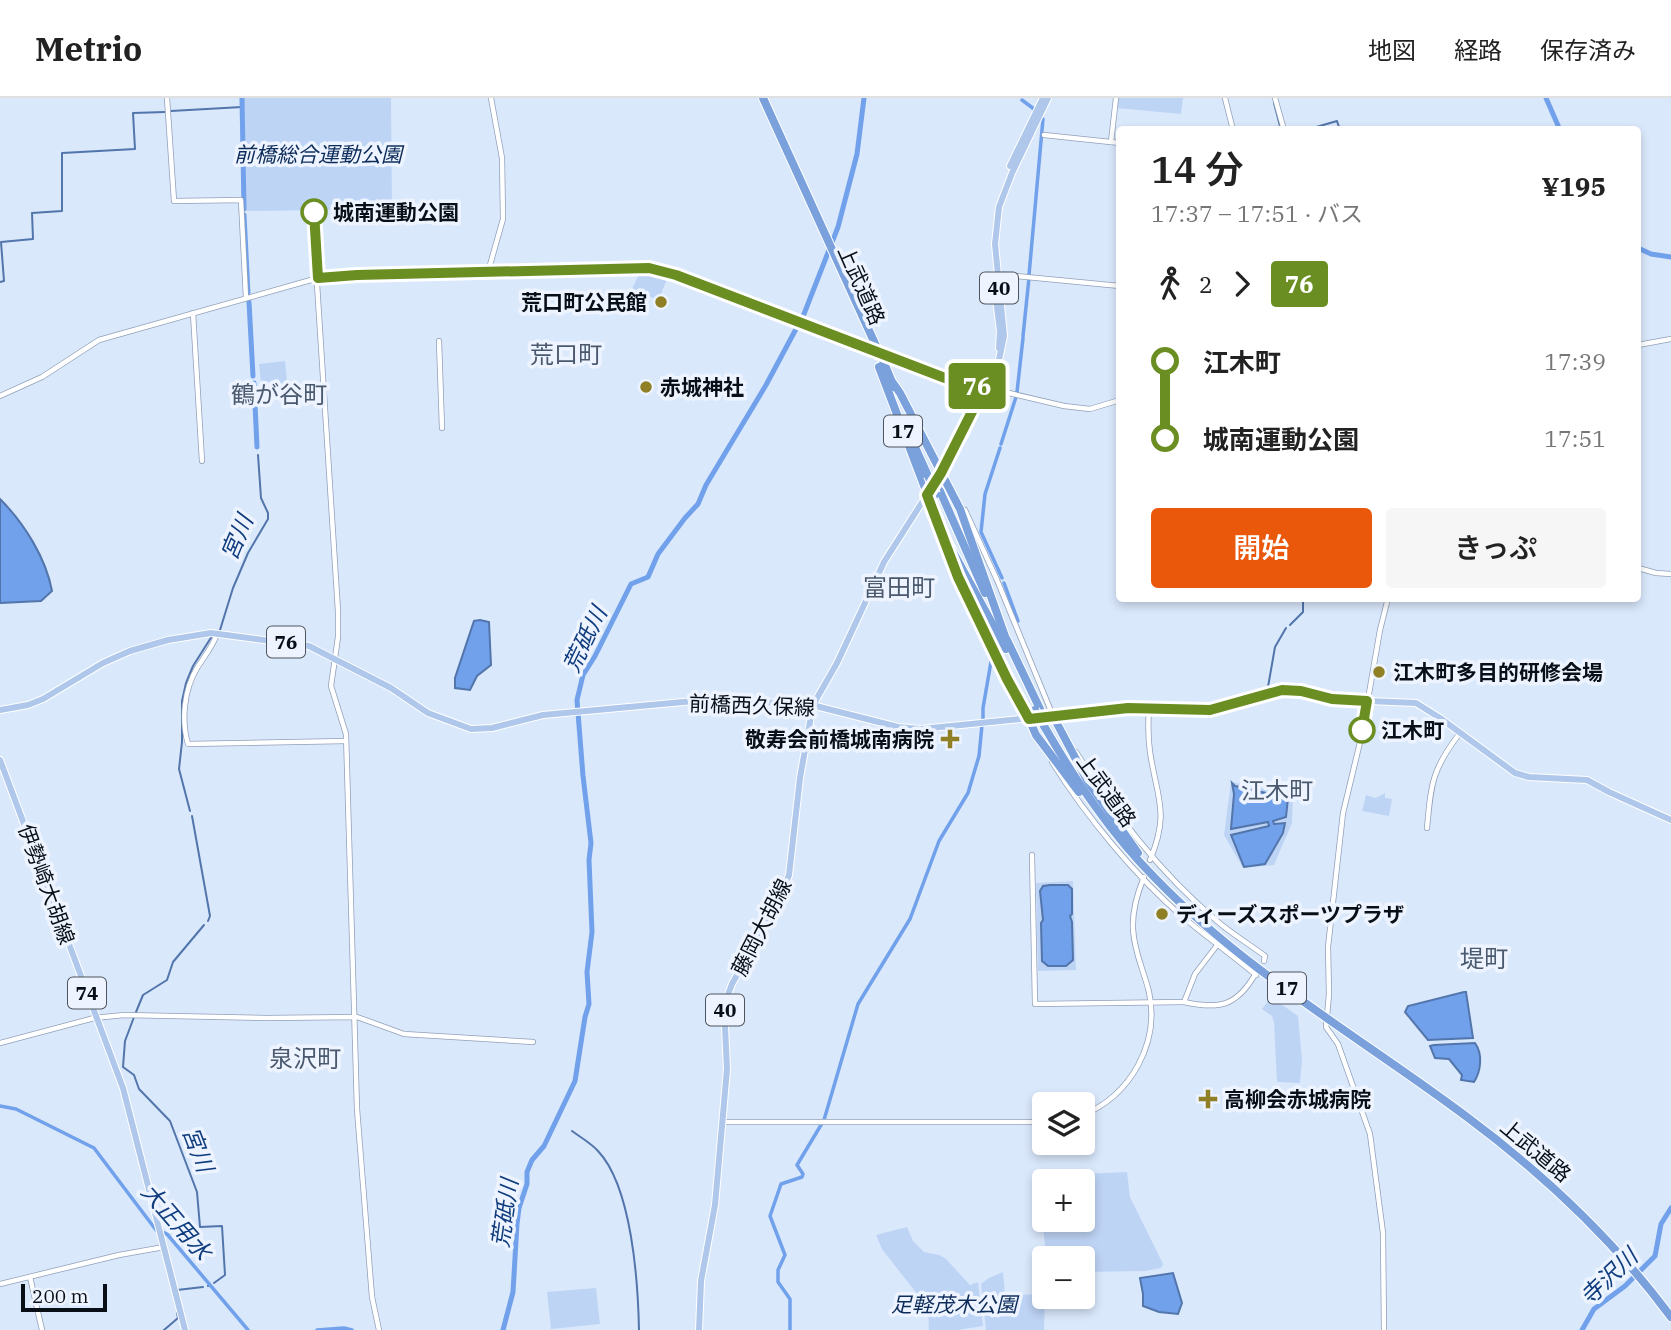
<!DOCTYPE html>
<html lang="ja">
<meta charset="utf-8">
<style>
body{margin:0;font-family:"IBM Plex Serif","Noto Sans JP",serif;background:#f6f6f6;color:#222;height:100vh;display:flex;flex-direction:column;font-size:26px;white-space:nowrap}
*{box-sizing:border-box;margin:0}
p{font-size:23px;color:#767676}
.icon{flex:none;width:38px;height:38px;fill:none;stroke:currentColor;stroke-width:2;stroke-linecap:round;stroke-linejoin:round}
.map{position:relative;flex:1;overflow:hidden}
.sheet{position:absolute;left:1116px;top:28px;width:525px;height:476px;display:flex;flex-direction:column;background:#fff;border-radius:7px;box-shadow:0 4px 10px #0003}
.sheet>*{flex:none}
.badge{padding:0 14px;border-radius:5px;font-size:24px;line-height:46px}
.fabs{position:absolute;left:1032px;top:994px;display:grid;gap:14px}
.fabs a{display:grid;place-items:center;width:63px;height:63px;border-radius:7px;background:#fff;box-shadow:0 4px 10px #0003;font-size:35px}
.scale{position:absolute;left:21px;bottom:18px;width:86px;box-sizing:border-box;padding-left:7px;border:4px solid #090f17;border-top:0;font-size:19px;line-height:24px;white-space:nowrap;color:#090f17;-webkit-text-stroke:5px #edf4ff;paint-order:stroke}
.map>.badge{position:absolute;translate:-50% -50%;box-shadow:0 0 0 4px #fff}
.legs{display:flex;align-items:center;gap:10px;height:77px;padding:0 35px;font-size:23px}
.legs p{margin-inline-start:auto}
.head{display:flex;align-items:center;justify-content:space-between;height:119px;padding:0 35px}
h1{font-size:38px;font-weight:600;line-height:52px}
.button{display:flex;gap:14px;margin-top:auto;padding:14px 35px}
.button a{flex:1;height:80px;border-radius:7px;background:#ea580c;color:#fff;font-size:28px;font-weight:600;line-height:80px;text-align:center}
.button a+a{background:#f6f6f6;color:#222}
ul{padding:0 35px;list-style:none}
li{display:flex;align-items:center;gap:24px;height:77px;font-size:26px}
li i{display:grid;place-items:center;width:10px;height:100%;margin:0 9px;background:currentColor}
li i::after{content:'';width:18px;height:18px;margin:-9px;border:5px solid;border-radius:50%;background:#fff}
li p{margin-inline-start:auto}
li:first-child i{background:linear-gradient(#0000 50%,currentColor 0)}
li:last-child i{background:linear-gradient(currentColor 50%,#0000 0)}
header{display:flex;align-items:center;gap:42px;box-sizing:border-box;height:98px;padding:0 35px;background:#fff;border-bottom:2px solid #e0e0e0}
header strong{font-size:33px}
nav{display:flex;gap:38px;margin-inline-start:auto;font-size:24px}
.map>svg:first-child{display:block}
.green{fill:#bed4f5;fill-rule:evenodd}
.water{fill:#71a1eb;stroke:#5275ab;stroke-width:2}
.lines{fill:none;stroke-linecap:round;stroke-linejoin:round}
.stream{stroke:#5275ab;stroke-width:2}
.canal{stroke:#71a1eb;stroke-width:3.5}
.river{stroke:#71a1eb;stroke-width:5}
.minor-casing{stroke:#90a0b8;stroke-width:6}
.major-casing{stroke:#fff;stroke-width:8}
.highway-casing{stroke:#fff;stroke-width:10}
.minor{stroke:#fff;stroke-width:4.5}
.major{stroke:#afc7ea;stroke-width:6}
.highway{stroke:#7aa1dc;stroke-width:8}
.highway-bridge-casing{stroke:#fff;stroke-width:10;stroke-linecap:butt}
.highway-bridge{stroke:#7aa1dc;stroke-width:8}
.line-1-casing{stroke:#fff;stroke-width:16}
.line-1{stroke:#6b8e23;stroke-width:10}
.stop-1-dot{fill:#fff;stroke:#6b8e23;stroke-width:3.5}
.poi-dot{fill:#8f7f25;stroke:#edf4ff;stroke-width:2.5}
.labels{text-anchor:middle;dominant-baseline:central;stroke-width:7;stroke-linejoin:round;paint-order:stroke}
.shield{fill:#edf4ff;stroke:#4d545d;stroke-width:2}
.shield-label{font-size:19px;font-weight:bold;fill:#090f17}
.park-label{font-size:21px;font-style:italic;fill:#0c2b59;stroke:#edf4ff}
.stop-label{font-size:21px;font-weight:bold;fill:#090f17;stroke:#edf4ff;text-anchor:start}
.street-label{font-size:21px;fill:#090f17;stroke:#edf4ff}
.poi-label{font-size:21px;font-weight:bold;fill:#090f17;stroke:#edf4ff;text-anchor:start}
.water-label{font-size:23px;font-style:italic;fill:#103d7e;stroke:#edf4ff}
.quarter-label{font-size:24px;fill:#4a596e;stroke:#edf4ff}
</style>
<header>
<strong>Metrio</strong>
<nav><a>地図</a><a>経路</a><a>保存済み</a></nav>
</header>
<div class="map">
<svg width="1671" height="1232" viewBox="0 0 1671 1232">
<rect width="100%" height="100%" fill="#dae8fc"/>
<g class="green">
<polygon points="244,0 391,0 392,111 246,113"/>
<polygon points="1119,0 1183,0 1181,16 1117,10"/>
<polygon points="640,174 667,181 660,198 658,198 656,201 632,191"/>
<polygon points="285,263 288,294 262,297 259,266"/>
<polygon points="1231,684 1293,697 1292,725 1274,767 1243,770 1224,737"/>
<polygon points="1385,695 1385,700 1392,701 1389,718 1362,713 1366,697 1376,700"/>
<polygon points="1073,783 1076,872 1038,873 1036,785"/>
<polygon points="1271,899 1298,918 1302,961 1300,985 1277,984 1274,924 1272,918 1262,911"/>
<path d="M1127,1074L1130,1099L1163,1166L1161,1170L1146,1173L1083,1174V1160H1046L1039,1078ZM1045,1083H1083V1122H1045Z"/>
<polygon points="907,1129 913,1143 924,1154 939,1157 945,1160 970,1187 978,1184 983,1228 957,1232 929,1232 928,1210 882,1151 876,1137"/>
<polygon points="1003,1174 1005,1196 1045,1197 1044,1232 986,1232 981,1186 989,1180"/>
<polygon points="596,1190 600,1226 551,1231 547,1194"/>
</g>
<g class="water">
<path d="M0,401C24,425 46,460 52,493L41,503L0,505Z"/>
<polygon points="480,522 489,524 491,567 477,578 470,592 455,590 455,580 474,523"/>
<polygon points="1232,685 1235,688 1288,700 1286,719 1273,723 1274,726 1285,725 1283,735 1265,766 1244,769 1231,737 1269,728 1268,724 1231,731 1234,696"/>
<polygon points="1050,787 1068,787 1072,791 1072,816 1070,818 1072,824 1073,862 1066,868 1048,868 1042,863 1041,825 1043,822 1040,793 1043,788"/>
<polygon points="1464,894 1466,894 1473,940 1428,942 1405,914 1408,908"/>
<path d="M1475,945C1483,956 1481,973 1474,984L1461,982L1462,977L1449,961L1435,960L1430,948L1434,947Z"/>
<polygon points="1173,1175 1182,1205 1178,1216 1159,1214 1143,1208 1143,1196 1140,1180"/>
</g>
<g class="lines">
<g class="stream">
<polyline points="1274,5 1281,32"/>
<polyline points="171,13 242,9"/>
<polyline points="1306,32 1337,23 1340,32"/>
<polyline points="0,184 4,183 1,144 33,141 32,115 62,113 62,55 135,51 133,15 165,14"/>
<polyline points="1290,527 1303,514 1303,500"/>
<polyline points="220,532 233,490 248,455 268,421 268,415 261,400 258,357"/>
<polyline points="1268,589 1275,549 1286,530"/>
<polyline points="190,713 179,671 182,644 182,603 186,585 193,568 212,538"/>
<polyline points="192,718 210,818 208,823"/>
<polyline points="136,914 143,897 167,882 173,864 204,827"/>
<polyline points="134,919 125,943 123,969 134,977 139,991 170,1023 197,1094 200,1129 222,1128 225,1177 214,1185"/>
<path d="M572,1033C580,1039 591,1045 598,1053C632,1089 638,1184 639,1232"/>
<polyline points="208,1188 210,1187"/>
<polyline points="177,1192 203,1189"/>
<polyline points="164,1232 178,1220 177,1215"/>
</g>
<g class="canal">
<polyline points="1022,2 1034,11"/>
<polyline points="1029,177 1043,21"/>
<polyline points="1023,238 1029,180"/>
<polyline points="1017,294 1023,240"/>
<polyline points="1001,346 1016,299"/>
<polyline points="1000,350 985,396 981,434 1002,480"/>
<polyline points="1004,485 1018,523"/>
<polyline points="983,623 983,610 992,558"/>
<polyline points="0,1008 16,1011 94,1050 156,1132 167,1136 248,1232"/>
<polyline points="317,1232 344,1230 352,1232"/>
<polyline points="790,1232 790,1201 778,1184 778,1172 785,1157 770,1118 781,1086 802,1079 803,1076 797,1067 824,1022 858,906 910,821 939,743 968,695 979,658 982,627"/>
</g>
<g class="river">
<polyline points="242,0 244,111"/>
<polyline points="1546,0 1560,32"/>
<polyline points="244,117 248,195"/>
<polyline points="1638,150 1651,156 1671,159"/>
<polyline points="249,204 253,278"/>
<polyline points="254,285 257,349"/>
<polyline points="503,1232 513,1194 517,1126 519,1110 527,1086 527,1074 532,1062 544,1048 575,983 585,919 589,906 587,874 592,834 589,762 591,745 583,678 577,602 583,577 595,558 631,486 648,479 658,456 685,420 698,406 706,387 766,287 804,216 838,129 857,56 864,0"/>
<polyline points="1582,1232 1594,1211 1625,1188 1655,1158 1661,1126 1671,1110"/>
</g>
<g class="minor-casing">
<g id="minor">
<polyline points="167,0 174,103 241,102 246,200"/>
<polyline points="1225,0 1233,32"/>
<polyline points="1275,0 1284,32"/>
<polyline points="1044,37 1120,45"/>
<polyline points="1111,44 1116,0"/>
<polyline points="314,114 317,186 338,513 338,539 331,588 346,636 357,1011 372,1199 379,1232"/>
<polyline points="488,174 503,121 502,60 491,0"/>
<polyline points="996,176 1120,188"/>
<polyline points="193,215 202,363"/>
<polyline points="439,243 442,330"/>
<polyline points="1638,247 1671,241"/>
<polyline points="882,256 945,280 1064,308 1090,311 1120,302"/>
<polyline points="0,298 42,279 99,242 318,180 357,177 649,170 676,177 870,252"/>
<polyline points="961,411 965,412 997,482 1053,618"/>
<polyline points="944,445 1007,581 1029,620"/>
<polyline points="1638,470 1656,475 1671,476"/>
<path d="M217,536C213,548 204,559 197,570C184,592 181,622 188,646L346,643"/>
<path d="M1149,610C1148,625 1148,640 1150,654C1157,701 1170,714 1150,762"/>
<path d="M1076,654C1116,717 1159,774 1217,823C1232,836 1249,846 1265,858L1264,863"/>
<path d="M1052,664C1086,718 1135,778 1184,820C1207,839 1232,857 1256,877"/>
<path d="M1427,730C1431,686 1432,671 1460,635"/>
<polyline points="1032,757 1035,906 1184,904 1195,876 1218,846"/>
<path d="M1184,904C1220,912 1237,908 1256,875"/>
<polyline points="0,945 94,920 124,917 267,920 357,919 404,936 533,944"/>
<path d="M1083,1017C1131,997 1160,945 1149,894C1144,873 1134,854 1133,831C1132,813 1137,796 1144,779"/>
<polyline points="722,1024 1045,1024"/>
<polyline points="30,1179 42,1232"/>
<polyline points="0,1186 119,1157 164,1149"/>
<polyline points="1384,1232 1383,1135 1370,1036 1338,946 1326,929 1329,896 1328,849 1343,715 1362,636 1380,532 1388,500"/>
</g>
</g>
<g class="major-casing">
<g id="major">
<polyline points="1010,68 1042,2"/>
<polyline points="993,177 1000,233 999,250"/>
<polyline points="957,342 994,270"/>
<polyline points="0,612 28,607 43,601 103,565 130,553 168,542 211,535 309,548 391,590 428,615 471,631 492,630 543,617 694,603 726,603 808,606 898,629 921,631 1128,610 1210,612 1232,608 1271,594 1289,592 1344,602 1416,605 1440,620 1515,675 1529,679 1587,682 1609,694 1671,722"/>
<polyline points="0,662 123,990 185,1232"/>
<polyline points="699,1232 701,1183 715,1107 727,971 724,907 732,886 780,799 789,777 800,680 813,607 837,565 884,464 965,337 997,271 1004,238 995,146 999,109 1012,75 1048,0"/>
</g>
</g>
<g class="highway-casing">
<g id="highway">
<polyline points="763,0 877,250"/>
<polyline points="882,260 894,289"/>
<polyline points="879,269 941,432 1006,551"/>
<polyline points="893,285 900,295 960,411 1006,541"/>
<polyline points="905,327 928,378"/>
<polyline points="940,393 985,495"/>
<polyline points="1007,542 1040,611"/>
<polyline points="1053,618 1088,684 1138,755"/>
<polyline points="1029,621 1036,637 1079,694"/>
<path d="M1044,628C1076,683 1111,736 1156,781C1247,875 1363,941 1467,1019C1545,1077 1613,1141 1671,1219"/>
</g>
</g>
<use href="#minor" class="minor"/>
<use href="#major" class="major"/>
<use href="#highway" class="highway"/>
<g class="highway-bridge-casing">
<g id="highway-bridge">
<polyline points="870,247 874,257"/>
<polyline points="877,250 882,260"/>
<polyline points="928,378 936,396"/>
<polyline points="1035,612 1044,628"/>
</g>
</g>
<use href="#highway-bridge" class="highway-bridge"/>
</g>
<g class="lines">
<g class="line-1-casing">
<polyline id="line-1" points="314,114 318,180 357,177 649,170 676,177 945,280 984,290 941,375 927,397 958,479 1007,581 1029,621 1128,610 1210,612 1282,592 1301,593 1332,601 1367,603 1362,632"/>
</g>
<use href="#line-1" class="line-1"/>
</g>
<g class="stop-1-dot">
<circle cx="314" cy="114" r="12"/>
<circle cx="1362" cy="632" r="12"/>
</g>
<g class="poi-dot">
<circle cx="661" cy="204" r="7"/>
<circle cx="646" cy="289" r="7"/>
<circle cx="1379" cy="574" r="7"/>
<path d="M946.5 630.5h7v7h7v7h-7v7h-7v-7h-7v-7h7z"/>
<circle cx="1162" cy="816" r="7"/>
<path d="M1204.5 990.5h7v7h7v7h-7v7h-7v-7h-7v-7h7z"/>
</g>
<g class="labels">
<g class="shield">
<rect x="980" y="174.5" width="38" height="31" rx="5"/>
<rect x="884" y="317.5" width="38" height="31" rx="5"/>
<rect x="267" y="528.5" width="38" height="31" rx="5"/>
<rect x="1268" y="874.5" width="38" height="31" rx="5"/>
<rect x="68" y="879.5" width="38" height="31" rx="5"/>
<rect x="706" y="896.5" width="38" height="31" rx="5"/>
</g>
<g class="shield-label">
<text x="999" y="190">40</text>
<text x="903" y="333">17</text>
<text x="286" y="544">76</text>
<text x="1287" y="890">17</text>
<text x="87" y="895">74</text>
<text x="725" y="912">40</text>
</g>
<g class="park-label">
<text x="318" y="56">前橋総合運動公園</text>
<text x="954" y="1206">足軽茂木公園</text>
</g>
<g class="stop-label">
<text x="333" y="114">城南運動公園</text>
<text x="1381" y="632">江木町</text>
</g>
<g class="street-label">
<text transform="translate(862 187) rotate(66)">上武道路</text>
<text transform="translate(752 607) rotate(2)">前橋西久保線</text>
<text transform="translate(1107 692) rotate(54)">上武道路</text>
<text transform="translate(47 786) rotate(70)">伊勢崎大胡線</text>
<text transform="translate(761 829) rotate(-63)">藤岡大胡線</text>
<text transform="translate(1536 1052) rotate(40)">上武道路</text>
</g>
<g class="poi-label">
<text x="647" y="204" text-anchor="end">荒口町公民館</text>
<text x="660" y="289">赤城神社</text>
<text x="1393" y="574">江木町多目的研修会場</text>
<text x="934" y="641" text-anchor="end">敬寿会前橋城南病院</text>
<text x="1176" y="816">ディーズスポーツプラザ</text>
<text x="1224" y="1001">高柳会赤城病院</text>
</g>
<g class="water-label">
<text transform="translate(236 439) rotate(-67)">宮川</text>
<text transform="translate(584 541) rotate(-64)">荒砥川</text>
<text transform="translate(199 1051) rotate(69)">宮川</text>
<text transform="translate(504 1115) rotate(-82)">荒砥川</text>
<text transform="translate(177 1123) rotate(49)">大正用水</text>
<text transform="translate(1608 1178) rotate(-44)">寺沢川</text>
</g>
<g class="quarter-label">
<text x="566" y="256">荒口町</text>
<text x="279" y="296">鶴が谷町</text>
<text x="899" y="489">富田町</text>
<text x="1277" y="692">江木町</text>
<text x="1484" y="860">堤町</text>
<text x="305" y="960">泉沢町</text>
</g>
</g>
</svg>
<div class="fabs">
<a><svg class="icon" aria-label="layers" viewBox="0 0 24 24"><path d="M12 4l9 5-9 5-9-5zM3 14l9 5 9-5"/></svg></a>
<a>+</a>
<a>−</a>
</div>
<div class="scale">200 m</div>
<b class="badge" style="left:977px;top:288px;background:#6b8e23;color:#fff">76</b>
<section class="sheet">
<div class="head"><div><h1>14 分</h1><p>17:37 – 17:51 · バス</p></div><b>¥195</b></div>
<div class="legs"><svg class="icon" aria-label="walk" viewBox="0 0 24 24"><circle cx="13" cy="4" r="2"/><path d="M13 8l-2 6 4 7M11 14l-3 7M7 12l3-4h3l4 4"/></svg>2<svg class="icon" aria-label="forward" viewBox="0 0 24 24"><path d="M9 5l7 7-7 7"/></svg><b class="badge" style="background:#6b8e23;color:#fff">76</b></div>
<ul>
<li><i style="color:#6b8e23"></i><b>江木町</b><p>17:39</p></li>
<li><i style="color:#6b8e23"></i><b>城南運動公園</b><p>17:51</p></li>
</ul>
<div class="button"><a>開始</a><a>きっぷ</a></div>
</section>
</div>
